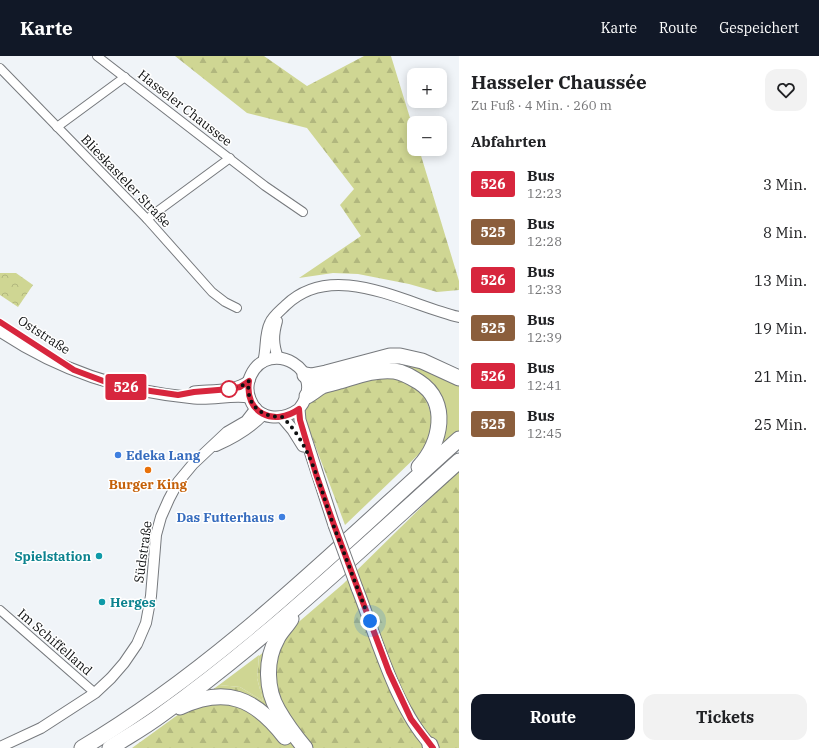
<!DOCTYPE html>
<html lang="de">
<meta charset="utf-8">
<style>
body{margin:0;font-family:"IBM Plex Serif",serif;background:#f2f2f2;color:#202124;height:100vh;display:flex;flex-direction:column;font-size:15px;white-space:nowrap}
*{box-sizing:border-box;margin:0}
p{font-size:13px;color:#757577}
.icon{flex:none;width:22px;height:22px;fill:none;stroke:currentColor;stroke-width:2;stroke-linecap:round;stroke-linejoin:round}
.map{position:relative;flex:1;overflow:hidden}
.panel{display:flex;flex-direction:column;background:#fff;width:360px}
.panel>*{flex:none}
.badge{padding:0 8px;border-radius:3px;font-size:14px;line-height:26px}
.tools{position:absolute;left:407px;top:12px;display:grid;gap:8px}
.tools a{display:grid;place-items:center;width:40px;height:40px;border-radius:8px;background:#fff;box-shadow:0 2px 10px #0003;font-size:20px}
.you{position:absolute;width:20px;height:20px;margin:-10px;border:3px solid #fff;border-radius:50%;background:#1a73e8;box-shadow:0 0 0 6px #1a73e833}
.map>.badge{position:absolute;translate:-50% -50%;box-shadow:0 0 0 2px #fff}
h2{padding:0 12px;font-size:15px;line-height:36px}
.round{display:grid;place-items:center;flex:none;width:42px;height:42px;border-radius:12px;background:#f2f2f2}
.summary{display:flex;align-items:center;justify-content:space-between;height:68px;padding:0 12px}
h1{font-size:19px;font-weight:700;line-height:30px}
.primary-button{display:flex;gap:8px;margin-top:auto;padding:8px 12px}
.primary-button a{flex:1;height:46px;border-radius:12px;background:#111827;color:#fff;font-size:16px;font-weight:700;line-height:46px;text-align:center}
.primary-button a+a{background:#f2f2f2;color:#202124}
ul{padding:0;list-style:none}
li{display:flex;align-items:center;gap:12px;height:48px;padding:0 12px}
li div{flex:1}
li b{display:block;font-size:15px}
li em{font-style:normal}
li .badge{min-width:44px;font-weight:700;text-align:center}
header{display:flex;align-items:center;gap:24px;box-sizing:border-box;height:56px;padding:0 20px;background:#111827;color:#fff}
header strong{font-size:19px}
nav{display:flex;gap:22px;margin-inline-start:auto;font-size:14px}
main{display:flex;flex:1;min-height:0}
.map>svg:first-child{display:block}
.grass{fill:#cfd693}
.forest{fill:url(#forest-firs)}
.park{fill:url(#park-crowns)}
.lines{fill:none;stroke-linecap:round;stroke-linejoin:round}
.minor-casing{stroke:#76797d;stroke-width:10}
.tertiary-casing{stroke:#76797d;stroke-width:12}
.secondary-casing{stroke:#76797d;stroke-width:13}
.motorway-casing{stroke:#76797d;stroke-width:17}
.minor{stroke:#fff;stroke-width:8}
.tertiary{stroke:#fff;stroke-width:10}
.secondary{stroke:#fff;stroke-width:11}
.motorway{stroke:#fff;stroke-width:15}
.secondary-bridge-casing{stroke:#76797d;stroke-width:13;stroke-linecap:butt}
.secondary-bridge{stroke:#fff;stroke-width:11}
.line-casing{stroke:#fff;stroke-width:9}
.line{stroke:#d7263d;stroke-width:6}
.walk{stroke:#0e1011;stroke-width:4;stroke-dasharray:0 7.2}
.stop-dot{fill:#fff;stroke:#d7263d;stroke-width:2}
.shop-dot{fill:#3f7fe0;stroke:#fff;stroke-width:1.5}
.food-dot{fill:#e8710a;stroke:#fff;stroke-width:1.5}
.culture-dot{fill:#0f9aa8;stroke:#fff;stroke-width:1.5}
.labels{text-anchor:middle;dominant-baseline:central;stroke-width:3;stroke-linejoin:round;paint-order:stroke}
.street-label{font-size:13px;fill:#0e1011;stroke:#fff}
.shop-label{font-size:13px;font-weight:bold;fill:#366cbe;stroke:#fff;text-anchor:start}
.food-label{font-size:13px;font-weight:bold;fill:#c56008;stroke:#fff}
.culture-label{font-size:13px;font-weight:bold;fill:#0d838f;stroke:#fff;text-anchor:end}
</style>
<header>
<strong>Karte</strong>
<nav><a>Karte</a><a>Route</a><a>Gespeichert</a></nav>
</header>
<main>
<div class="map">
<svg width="459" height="692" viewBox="0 0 459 692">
<defs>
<pattern id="forest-firs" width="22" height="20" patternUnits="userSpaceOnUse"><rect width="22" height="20" fill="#cfd693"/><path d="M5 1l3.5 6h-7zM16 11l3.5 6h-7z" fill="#b1b77e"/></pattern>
<pattern id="park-crowns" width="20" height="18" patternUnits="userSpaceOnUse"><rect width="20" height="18" fill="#cfd693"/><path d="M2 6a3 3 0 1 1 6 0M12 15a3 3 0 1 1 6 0" fill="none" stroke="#b1b77e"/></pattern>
</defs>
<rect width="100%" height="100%" fill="#f0f4f8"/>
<g class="grass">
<polygon points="401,305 459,327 459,375 442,389 440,384 443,353 369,310"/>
<polygon points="259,599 257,622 263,645 240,631 219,629"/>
</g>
<g class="forest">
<polygon points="175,0 264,0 307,30 364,0 391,0 414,75 414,93 419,93 459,225 459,234 437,236 409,228 358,218 333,217 299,222 361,180 340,149 354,133 307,72 247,57"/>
<path d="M398,320C405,325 415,329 422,335C425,338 426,343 427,347C436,367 432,383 418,399L345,469L306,365L304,355L309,349L312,341L342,327Z"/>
<polygon points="459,414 459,692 132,692 219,629 240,631 263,645 257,622 259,600 343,528"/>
</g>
<polygon class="park" points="0,217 16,217 33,229 18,251 0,239"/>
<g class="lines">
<g class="minor-casing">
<g id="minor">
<polyline points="97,0 265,130 303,156"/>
<polyline points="0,12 147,163 212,236 225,246 237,252"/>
<polyline points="57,71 125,21"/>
<polyline points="147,163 230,102"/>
<polyline points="0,554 95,637"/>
</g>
</g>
<g class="tertiary-casing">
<g id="tertiary">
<path d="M277,265C273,279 273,288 278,302"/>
<path d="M263,306C267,293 264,279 270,267C273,260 281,254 286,249C334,203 407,249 459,261"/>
<path d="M216,390C234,382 250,373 264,358"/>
<polyline points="0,691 41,672 95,637 111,622 124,607 137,588 146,567 151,540 156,479 161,461 169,443 178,426 193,408 227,376 246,365 256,352"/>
</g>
</g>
<g class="secondary-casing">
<g id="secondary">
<path d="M0,275C58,314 125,336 194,342C213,344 231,338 249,341"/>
<path d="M194,336C211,334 235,336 249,325"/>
<path d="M299,353C282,365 258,365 250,343C247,335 247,327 251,319C269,281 330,314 299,353L300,364L334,469"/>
<polyline points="282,361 293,374 303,390"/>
<path d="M357,532C376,580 396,655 433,692"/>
</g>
</g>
<g class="motorway-casing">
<g id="motorway">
<polyline points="305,319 311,320 326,317 390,300 400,300 422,305 459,322"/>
<path d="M307,340C312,337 317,333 322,330C328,328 334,327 340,325C357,320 375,313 394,315C403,316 411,321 419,326C450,346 441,387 419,411"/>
<path d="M291,563C287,570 280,576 277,583C265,604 266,634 278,654C286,668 295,680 305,692"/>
<path d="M180,651C226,630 255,642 285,681"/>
<polyline points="430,689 431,692"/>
<path d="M82,692C222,609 338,491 459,383"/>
<path d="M110,692C127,681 145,671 161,659C267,583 362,492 459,405"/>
</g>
</g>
<use href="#minor" class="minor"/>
<use href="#tertiary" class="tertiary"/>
<use href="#secondary" class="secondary"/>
<use href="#motorway" class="motorway"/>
<g class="secondary-bridge-casing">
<polyline id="secondary-bridge" points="334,469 357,532"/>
</g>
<use href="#secondary-bridge" class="secondary-bridge"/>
</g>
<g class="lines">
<g class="line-casing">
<path id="line" d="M0,266L74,314L106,326L130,332L178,339L194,336L230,333L240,331L249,325C244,357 274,371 299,353L300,364L316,418L334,469L389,616L411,663L433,692"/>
</g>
<use href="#line" class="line"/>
<path class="walk" d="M229,333L240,331L249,325C245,348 260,361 282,361C311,387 321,435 334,471C346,502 358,534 370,565"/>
</g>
<circle class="stop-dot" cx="229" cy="333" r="8"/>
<g class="shop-dot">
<circle cx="118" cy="399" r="4"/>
<circle cx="282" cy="461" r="4"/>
</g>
<circle class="food-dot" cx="148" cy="414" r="4"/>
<g class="culture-dot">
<circle cx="99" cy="500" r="4"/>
<circle cx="102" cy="546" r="4"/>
</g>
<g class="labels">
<g class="street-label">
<text transform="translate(185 52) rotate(38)">Hasseler Chaussee</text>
<text transform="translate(126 125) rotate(46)">Blieskasteler Straße</text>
<text transform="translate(44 279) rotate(33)">Oststraße</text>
<text transform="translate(143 496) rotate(-82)">Südstraße</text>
<text transform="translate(55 586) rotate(41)">Im Schiffelland</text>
</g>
<g class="shop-label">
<text x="126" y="399">Edeka Lang</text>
<text x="274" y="461" text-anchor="end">Das Futterhaus</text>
</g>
<g class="food-label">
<text x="148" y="428">Burger King</text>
</g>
<g class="culture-label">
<text x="91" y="500">Spielstation</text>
<text x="110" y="546" text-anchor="start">Herges</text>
</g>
</g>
</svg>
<div class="tools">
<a>+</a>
<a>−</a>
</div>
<div class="you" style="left:370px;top:565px"></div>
<b class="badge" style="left:126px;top:331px;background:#d7263d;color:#fff">526</b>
</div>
<section class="panel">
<div class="summary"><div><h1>Hasseler Chaussée</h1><p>Zu Fuß · 4 Min. · 260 m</p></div><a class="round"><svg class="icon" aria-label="heart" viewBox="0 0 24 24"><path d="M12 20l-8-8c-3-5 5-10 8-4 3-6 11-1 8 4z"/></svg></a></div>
<h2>Abfahrten</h2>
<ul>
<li><span class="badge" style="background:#d7263d;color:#fff">526</span><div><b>Bus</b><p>12:23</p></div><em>3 Min.</em></li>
<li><span class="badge" style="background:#8b5e3c;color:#fff">525</span><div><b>Bus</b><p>12:28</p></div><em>8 Min.</em></li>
<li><span class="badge" style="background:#d7263d;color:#fff">526</span><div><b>Bus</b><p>12:33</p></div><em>13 Min.</em></li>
<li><span class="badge" style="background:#8b5e3c;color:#fff">525</span><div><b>Bus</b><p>12:39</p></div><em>19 Min.</em></li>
<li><span class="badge" style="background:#d7263d;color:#fff">526</span><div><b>Bus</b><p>12:41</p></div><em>21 Min.</em></li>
<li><span class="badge" style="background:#8b5e3c;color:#fff">525</span><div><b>Bus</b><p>12:45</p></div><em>25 Min.</em></li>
</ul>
<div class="primary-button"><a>Route</a><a>Tickets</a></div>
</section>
</main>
